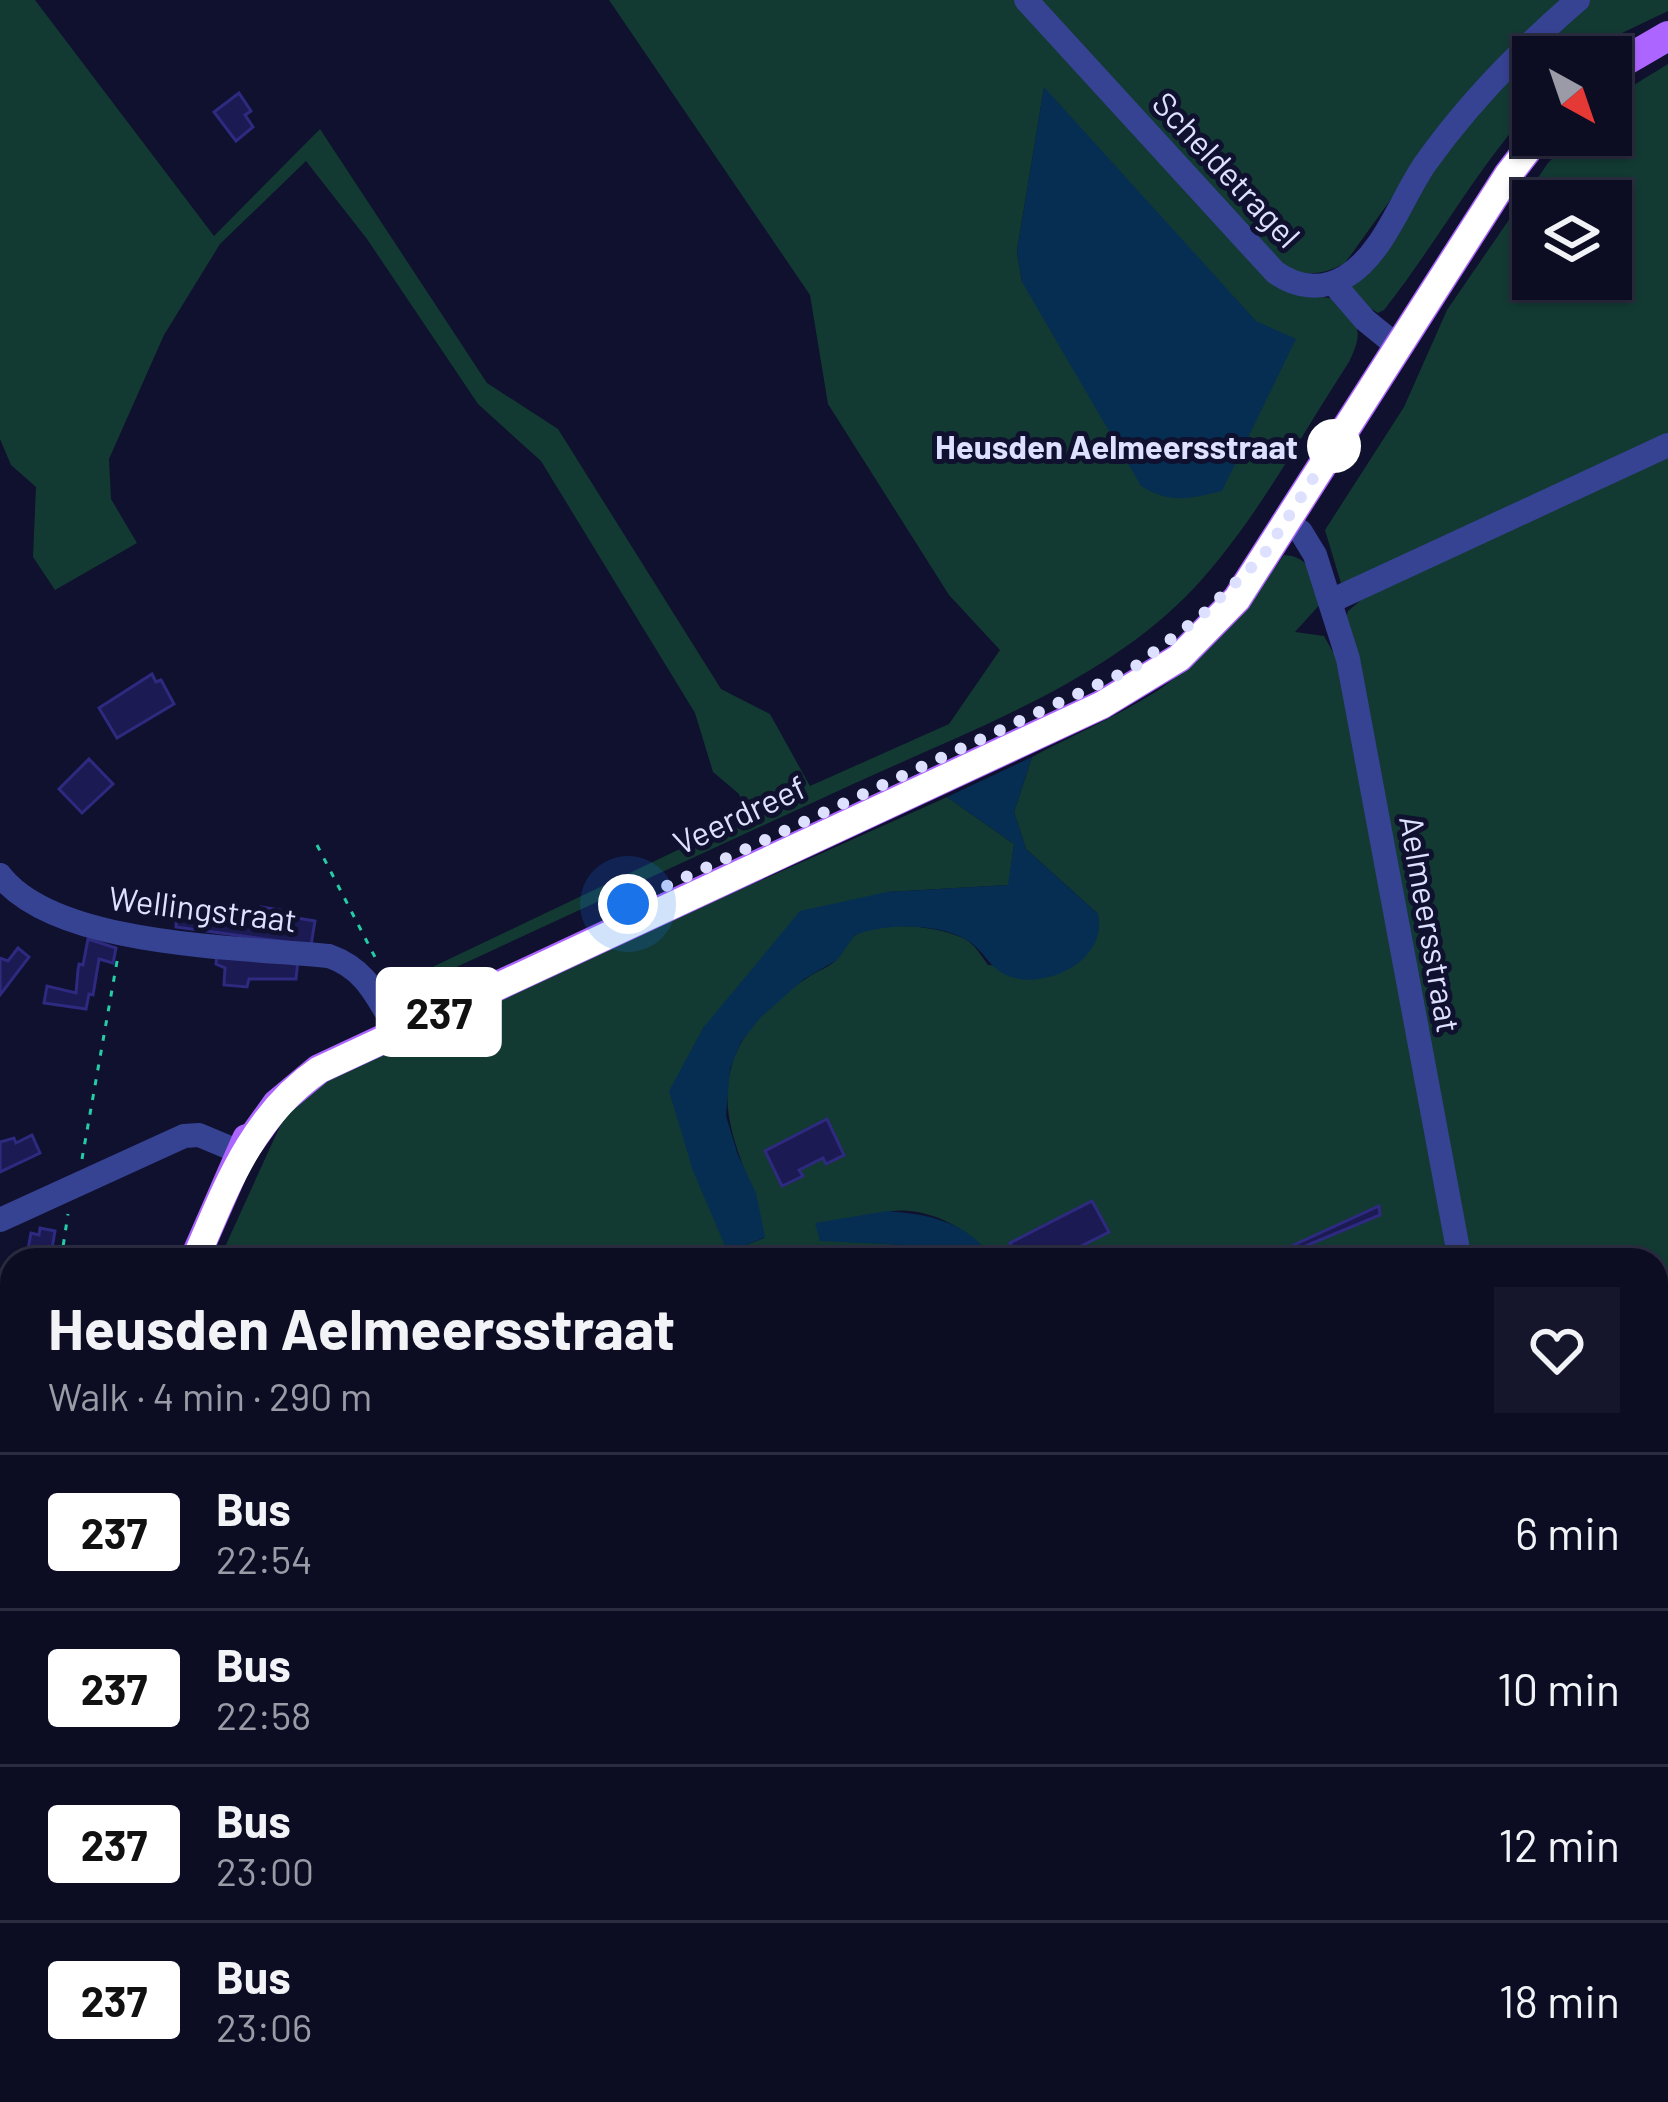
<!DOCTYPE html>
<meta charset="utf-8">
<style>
body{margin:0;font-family:Barlow,sans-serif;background:#15152b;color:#f1f3f6;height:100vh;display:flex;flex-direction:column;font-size:45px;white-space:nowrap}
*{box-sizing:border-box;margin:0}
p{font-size:39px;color:#9a9ba6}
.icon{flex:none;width:66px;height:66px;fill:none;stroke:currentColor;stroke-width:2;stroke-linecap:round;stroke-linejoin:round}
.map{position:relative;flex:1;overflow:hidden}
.drawer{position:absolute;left:0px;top:1248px;width:1668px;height:855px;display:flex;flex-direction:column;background:#0c0c23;border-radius:36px 36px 0 0;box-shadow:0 3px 9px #0004,0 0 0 3px #2c2c41}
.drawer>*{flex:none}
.badge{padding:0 24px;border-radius:9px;font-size:42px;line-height:78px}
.needle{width:78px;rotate:140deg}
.controls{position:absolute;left:1512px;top:36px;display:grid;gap:24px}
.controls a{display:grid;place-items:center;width:120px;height:120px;border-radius:0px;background:#0c0c23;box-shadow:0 3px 9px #0004,0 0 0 3px #2c2c41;font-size:60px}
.you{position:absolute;width:60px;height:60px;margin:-30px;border:9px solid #fff;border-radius:50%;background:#1a73e8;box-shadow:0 0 0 18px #1a73e833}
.map>.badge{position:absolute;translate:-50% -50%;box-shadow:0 0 0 6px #fff}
.round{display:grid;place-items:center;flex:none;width:126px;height:126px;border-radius:0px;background:#15152b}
.headline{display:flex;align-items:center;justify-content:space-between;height:204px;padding:0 48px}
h1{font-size:57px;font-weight:700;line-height:90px}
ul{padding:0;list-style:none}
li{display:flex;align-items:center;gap:36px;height:156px;padding:0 48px;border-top:3px solid #2c2c41}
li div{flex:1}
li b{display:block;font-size:45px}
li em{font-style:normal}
li .badge{min-width:132px;font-weight:700;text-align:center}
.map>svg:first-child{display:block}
.green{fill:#123a32;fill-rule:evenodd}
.water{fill:#062e52}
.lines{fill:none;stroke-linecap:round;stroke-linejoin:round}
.stream{stroke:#062e52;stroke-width:6}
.building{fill:#1c1a52;stroke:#2d2a80;stroke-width:3}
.path{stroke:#25cca6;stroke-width:3;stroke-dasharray:6 9;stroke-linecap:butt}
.minor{stroke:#364292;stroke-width:24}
.major{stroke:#ac65ff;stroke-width:30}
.line-casing{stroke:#fff;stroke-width:27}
.line{stroke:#fff;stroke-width:18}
.walk{stroke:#dee0ff;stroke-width:12;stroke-dasharray:0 21.6}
.stop-dot{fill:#fff;stroke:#fff;stroke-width:6}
.labels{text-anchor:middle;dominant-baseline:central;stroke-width:10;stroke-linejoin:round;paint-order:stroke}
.street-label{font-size:33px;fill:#dee0ff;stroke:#10102f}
.stop-label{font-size:33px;font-weight:bold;fill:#dee0ff;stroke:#10102f;text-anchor:end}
</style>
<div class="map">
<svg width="1668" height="2102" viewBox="0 0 1668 2102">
<rect width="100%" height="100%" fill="#10102f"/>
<g class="green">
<path d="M0,0H35L214,236L320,129L487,383L558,429L721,689L770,714L810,786L949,724L1000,650L949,595L828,404L810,295L609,0H1018L1290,292L1336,299C1358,327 1365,328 1349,362C1300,437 1256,521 1195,587C1107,682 966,732 851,785C703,853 554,922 406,990L401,982L747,817L739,794L713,772L695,713L541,461L478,404L367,239L306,161L220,244L164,335L109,459L111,499L137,543L55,590L33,557L36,487L11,465L0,439ZM1044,88L1256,322L1295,339L1022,282L1017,251Z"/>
<path d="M1035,0H1565L1461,102L1345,263C1322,276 1307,275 1281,269Z"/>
<path d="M1589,0H1668V11L1622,33L1588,57H1533V106C1477,168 1436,244 1384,310L1378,313C1360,301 1356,306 1349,279L1482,102Z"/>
<path d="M1668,64V439L1343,590L1325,530L1404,407L1447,310L1548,163L1576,135H1611V99ZM1533,201H1611V279H1533Z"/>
<path d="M1668,450V1741L1656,1744V1260H993C973,1228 920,1202 882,1213C861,1220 840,1232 819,1240L906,1245L947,1260H219L290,1104L320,1078L947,797L1014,844L1009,885L887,892L703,1028L728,1252L764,1238C757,1179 715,1130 731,1068C740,1031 775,998 807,978C816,971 831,967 838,958C847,947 848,937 862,932C890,921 936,926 963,938C974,943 981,955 988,965L1071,968C1090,953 1096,939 1098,914L1026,849L1014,812L1032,757C1073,735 1118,716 1157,691C1209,656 1249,605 1284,555C1311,556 1314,578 1323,601L1295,632L1324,636L1333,652L1348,611L1361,600Z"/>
<polygon points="0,1441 12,1451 12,1609 0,1637"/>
<polygon points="1656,1931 1668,1954 1668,2102 1644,2102 1644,2091 1656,2091"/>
<polygon points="487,2091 772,2091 771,2102 492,2102"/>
<polygon points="856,2091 1427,2091 1420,2102 784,2102 788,2096"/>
</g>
<g class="water">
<path d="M1044,87L1256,321L1296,339L1222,491C1189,499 1170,504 1141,486L1022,282L1017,251Z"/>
<path d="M1032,757L1014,812L1026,849L1098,914C1108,958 1052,987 1015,978C989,972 986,950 965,939C936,923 885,923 855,935L837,960L804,979L760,1018L741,1042L730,1069L726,1116L738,1155L756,1193L765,1237L728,1253L693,1171L669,1091L703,1028L800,911L887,892L1008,885L1014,844L947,797Z"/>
<path d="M887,1211C928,1214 970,1222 993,1260H947L905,1245L820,1241L815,1223Z"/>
</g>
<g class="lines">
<polyline class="stream" points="411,2102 413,2091"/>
</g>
<g class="building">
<polygon points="239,93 251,111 245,115 253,127 236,141 214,112"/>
<polygon points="152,674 156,682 161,680 174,704 117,738 99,708"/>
<polygon points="89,759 113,784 82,813 59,789"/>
<polygon points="218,905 260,912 261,907 280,910 279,915 315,921 311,945 176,927 177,908 217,912"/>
<polygon points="88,939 116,948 113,963 99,959 93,995 89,994 86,1009 44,1003 47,986 76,993 78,970 79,964 83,965"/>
<polygon points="18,948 29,957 0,995 0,958 8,961"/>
<polygon points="217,952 298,960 296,979 249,979 247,987 224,985 225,968 216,964"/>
<polygon points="827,1119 844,1155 826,1164 823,1158 799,1170 803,1176 782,1186 765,1151"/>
<polygon points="32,1135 40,1153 0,1172 0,1142 14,1138 16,1143"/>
<polygon points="1092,1201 1109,1232 1073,1250 1076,1255 1067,1260 1062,1256 1054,1260 1019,1260 1010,1243"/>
<polygon points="1379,1206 1380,1215 1272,1260 1261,1260"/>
<polygon points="40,1228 55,1231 50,1260 26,1260 31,1233 39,1235"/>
<polygon points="10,1303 12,1335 2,1339 0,1307"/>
<polygon points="0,1580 12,1585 10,1606 0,1624"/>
<polygon points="1,1903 12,1905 12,1956 0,1952"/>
<polygon points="0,2020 12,2022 12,2091 50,2091 49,2102 0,2102"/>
<polygon points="325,2091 379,2091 376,2102 359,2102 325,2094"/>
</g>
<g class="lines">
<g class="path">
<polyline points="317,845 376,959"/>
<polyline points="82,1159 118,956"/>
<polyline points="61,1260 68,1214"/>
<polyline points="0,1515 12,1521"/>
<polyline points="0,1570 12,1576"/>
<polyline points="0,1641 12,1631"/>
<polyline points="1542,2091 1554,2102"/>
</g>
<g class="minor">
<path d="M1026,0L1275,272C1296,287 1321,291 1345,277C1383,255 1401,199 1425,164C1469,102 1521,49 1578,0"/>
<polyline points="1333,283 1365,320 1397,346"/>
<polyline points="1286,521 1301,532 1315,555 1348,659 1460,1260"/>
<polyline points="1331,601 1668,445"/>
<path d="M0,875C56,947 240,947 329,956C360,967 372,987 388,1015"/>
<polyline points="0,1220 184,1136 199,1135 242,1153"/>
<polyline points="0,1369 12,1400"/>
<polyline points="0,1426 12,1435"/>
<polyline points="0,1743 12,1742"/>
<polyline points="1656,1908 1668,1931"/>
<polyline points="398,2102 400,2091"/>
<polyline points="776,2102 778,2091"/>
</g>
<g class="major">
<polyline points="1611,69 1668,36"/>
<polyline points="242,1153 277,1104 319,1069 1101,705 1179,658 1237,599 1508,175 1539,135"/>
<polyline points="194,1260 247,1139"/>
<polyline points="0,1832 12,1773"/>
</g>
</g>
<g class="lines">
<g class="line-casing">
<path id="line" d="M195,1260C226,1188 252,1116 319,1070L1102,705L1179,658L1237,599L1508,175L1539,135"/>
</g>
<use href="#line" class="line"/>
<polyline class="walk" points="628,904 1133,668 1202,615 1263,556 1334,446"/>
</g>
<circle class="stop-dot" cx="1334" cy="446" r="24"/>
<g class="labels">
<g class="street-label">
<text transform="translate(1227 169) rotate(47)">Scheldetragel</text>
<text transform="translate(739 814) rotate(-25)">Veerdreef</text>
<text transform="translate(203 908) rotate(7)">Wellingstraat</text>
<text transform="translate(1431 924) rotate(80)">Aelmeersstraat</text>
</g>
<g class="stop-label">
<text x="1298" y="446">Heusden Aelmeersstraat</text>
</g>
</g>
</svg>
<div class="controls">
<a><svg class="needle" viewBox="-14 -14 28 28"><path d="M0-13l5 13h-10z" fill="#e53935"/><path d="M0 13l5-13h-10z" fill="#9a9ba6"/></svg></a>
<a><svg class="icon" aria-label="layers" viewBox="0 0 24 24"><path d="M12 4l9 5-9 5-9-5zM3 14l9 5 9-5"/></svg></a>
</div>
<div class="you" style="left:628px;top:904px"></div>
<b class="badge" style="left:439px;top:1012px;background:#fff;color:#111">237</b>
<section class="drawer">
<div class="headline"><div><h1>Heusden Aelmeersstraat</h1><p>Walk · 4 min · 290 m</p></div><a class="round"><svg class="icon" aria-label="heart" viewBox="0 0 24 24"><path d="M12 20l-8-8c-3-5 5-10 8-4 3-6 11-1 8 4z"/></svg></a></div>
<ul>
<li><span class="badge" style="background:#fff;color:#111">237</span><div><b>Bus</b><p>22:54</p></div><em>6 min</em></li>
<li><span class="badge" style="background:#fff;color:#111">237</span><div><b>Bus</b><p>22:58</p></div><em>10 min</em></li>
<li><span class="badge" style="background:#fff;color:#111">237</span><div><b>Bus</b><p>23:00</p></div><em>12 min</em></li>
<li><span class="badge" style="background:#fff;color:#111">237</span><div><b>Bus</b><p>23:06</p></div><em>18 min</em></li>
</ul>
</section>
</div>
